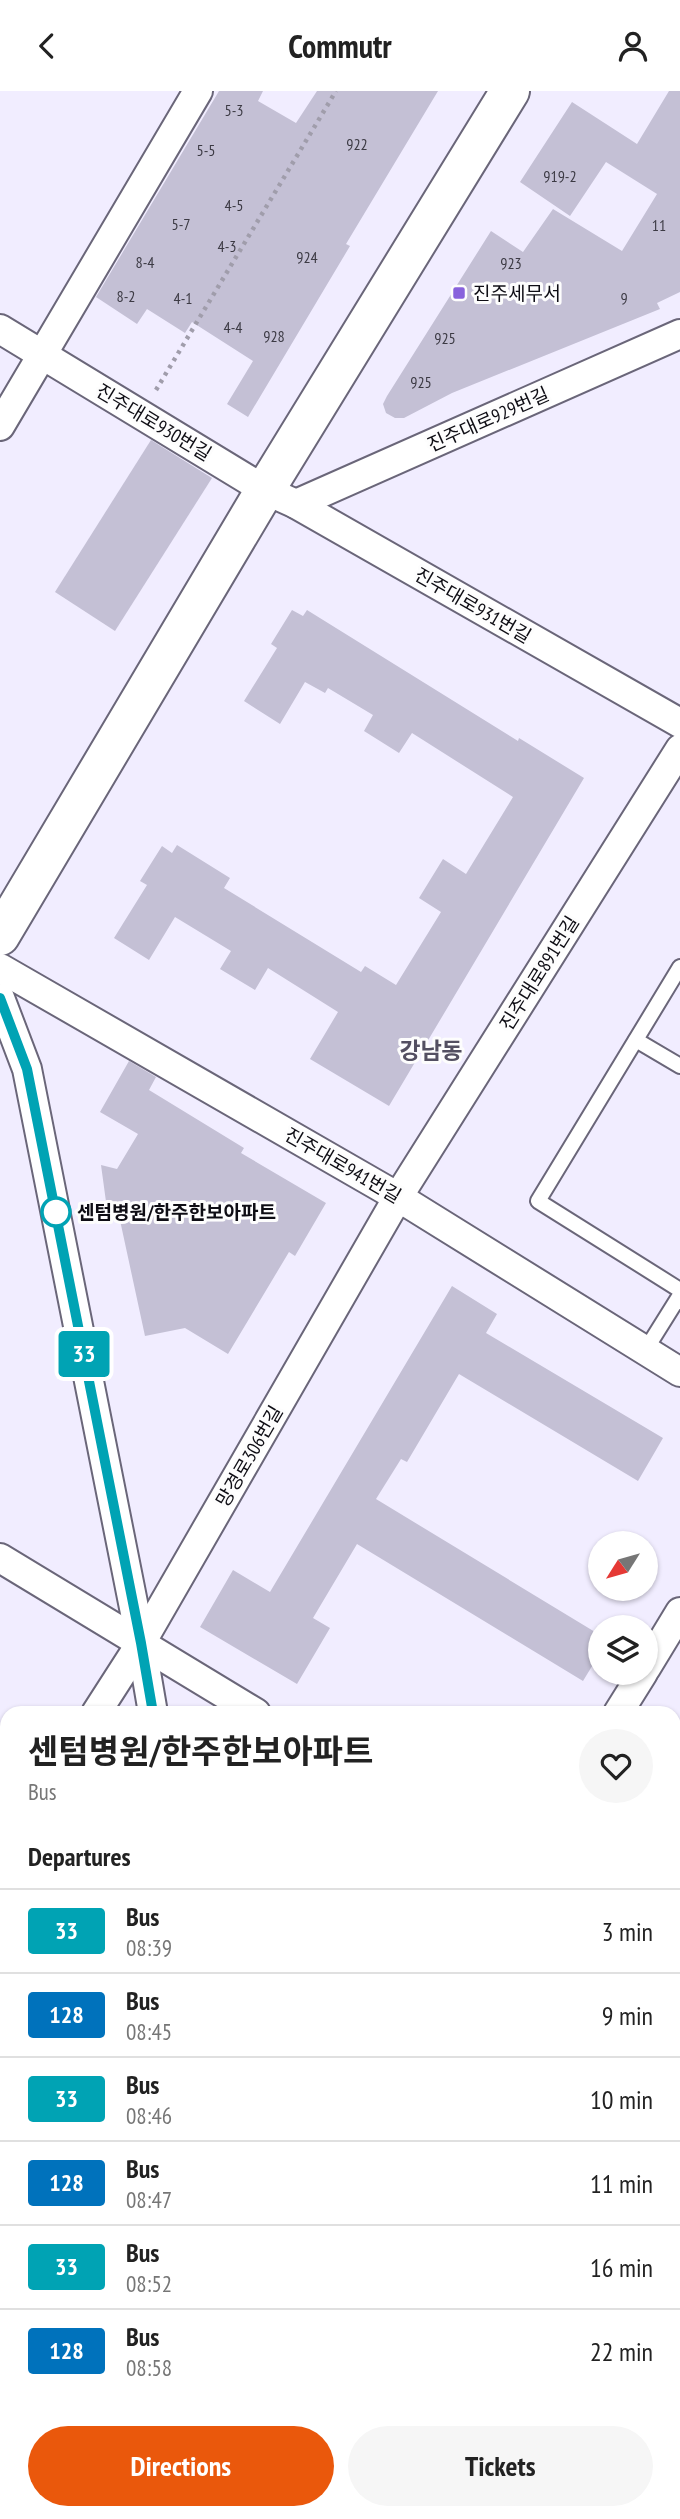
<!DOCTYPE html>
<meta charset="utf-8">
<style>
body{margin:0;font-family:"PT Sans Narrow","Noto Sans KR",sans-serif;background:#f6f6f6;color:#222;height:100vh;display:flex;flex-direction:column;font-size:26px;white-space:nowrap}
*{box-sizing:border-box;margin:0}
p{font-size:23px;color:#767676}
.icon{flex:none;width:38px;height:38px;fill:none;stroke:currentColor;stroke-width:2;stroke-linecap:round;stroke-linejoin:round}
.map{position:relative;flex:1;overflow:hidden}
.side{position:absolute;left:0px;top:1615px;width:681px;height:814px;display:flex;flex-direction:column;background:#fff;border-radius:21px 21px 0 0;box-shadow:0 2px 5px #0004}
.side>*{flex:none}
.badge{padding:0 14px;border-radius:5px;font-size:24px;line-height:46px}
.needle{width:46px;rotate:233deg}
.buttons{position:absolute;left:588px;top:1440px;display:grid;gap:14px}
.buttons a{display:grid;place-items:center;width:70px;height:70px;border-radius:50%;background:#fff;box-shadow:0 2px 5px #0004;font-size:35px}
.map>.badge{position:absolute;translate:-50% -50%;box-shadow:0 0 0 4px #fff}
h2{padding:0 28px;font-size:26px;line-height:63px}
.round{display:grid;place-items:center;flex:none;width:74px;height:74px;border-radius:37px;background:#f6f6f6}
.head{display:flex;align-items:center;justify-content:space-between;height:119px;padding:0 28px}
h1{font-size:33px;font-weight:700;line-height:52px}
.button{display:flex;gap:14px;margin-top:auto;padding:14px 28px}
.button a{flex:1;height:80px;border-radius:42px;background:#ea580c;color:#fff;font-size:28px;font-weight:700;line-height:80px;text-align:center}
.button a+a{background:#f6f6f6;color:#222}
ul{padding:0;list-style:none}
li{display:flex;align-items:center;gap:21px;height:84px;padding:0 28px;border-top:2px solid #e0e0e0}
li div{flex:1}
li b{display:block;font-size:26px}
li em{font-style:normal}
li .badge{min-width:77px;font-weight:700;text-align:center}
header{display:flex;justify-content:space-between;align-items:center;height:91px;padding:0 28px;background:#fff;font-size:32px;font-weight:700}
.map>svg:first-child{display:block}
.building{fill:#c4c0d5}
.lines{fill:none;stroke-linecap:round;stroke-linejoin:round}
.lane-casing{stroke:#6a6679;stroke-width:18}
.street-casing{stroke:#6a6679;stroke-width:32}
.secondary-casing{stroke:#6a6679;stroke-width:42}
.path{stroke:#a09dab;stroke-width:4.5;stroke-dasharray:3.5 5;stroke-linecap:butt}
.lane{stroke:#fff;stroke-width:14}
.street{stroke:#fff;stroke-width:28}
.secondary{stroke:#fff;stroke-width:38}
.line-casing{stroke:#fff;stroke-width:16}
.line{stroke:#00a3b4;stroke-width:10}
.poi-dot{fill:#8862dc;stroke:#fdfdfd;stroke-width:2.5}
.stop-dot{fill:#fff;stroke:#00a3b4;stroke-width:3.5}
.labels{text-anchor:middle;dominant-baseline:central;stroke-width:6;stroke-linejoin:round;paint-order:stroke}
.number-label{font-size:16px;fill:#3c3a44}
.poi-label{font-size:19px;fill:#0e0d14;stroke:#fdfdfd;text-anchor:start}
.street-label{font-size:19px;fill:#0e0d14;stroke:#fdfdfd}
.stop-label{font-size:19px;font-weight:bold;fill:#0e0d14;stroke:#fdfdfd;text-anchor:start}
.quarter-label{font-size:23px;font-weight:bold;fill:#534f61;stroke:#fdfdfd}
</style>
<header><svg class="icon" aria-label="back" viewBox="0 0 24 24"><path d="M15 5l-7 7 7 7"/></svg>Commutr<svg class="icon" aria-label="person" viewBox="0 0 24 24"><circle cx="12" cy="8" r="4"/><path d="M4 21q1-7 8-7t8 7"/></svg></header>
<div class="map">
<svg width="680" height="2428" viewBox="0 0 680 2428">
<rect width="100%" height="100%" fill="#f1edff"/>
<g class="building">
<polygon points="219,0 263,0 258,10 296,32 317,0 438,0 346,153 350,155 248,326 227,313 253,270 192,231 185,242 147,218 137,233 96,206"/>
<polygon points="669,0 680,0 680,201 657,212 660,218 452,302 404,327 395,327 386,322 383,313 387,305 491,140 523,161 553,118 622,160 657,103 606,71 570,125 520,91 572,11 637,53"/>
<polygon points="151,349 212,387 115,540 55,501"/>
<polygon points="292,519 303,525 307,519 518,650 519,647 584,687 389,1015 310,968 338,921 268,877 255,899 220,878 231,860 175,826 149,869 114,847 147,794 140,790 162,755 172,762 177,754 230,787 224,797 361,881 365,875 396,894 441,821 419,807 443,768 466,783 513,706 412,642 399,662 364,640 373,624 328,597 325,602 305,591 280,633 244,610 277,557 271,553"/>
<polygon points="129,970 156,986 149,999 244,1057 241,1062 326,1112 295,1165 289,1161 228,1263 185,1237 145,1245 118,1120 107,1118 101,1074 117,1078 138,1043 100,1021"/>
<polygon points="452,1195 497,1223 486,1242 663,1347 638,1390 459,1283 407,1371 401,1368 376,1408 600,1544 600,1562 583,1590 357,1453 313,1527 330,1537 297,1593 200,1536 233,1479 270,1501"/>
</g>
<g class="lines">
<g class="lane-casing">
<g id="lane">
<polyline points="680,876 538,1110 680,1199"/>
<polyline points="636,949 680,975"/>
<polyline points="645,1260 680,1204"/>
</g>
</g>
<g class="street-casing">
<g id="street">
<polyline points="0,238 265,399 296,413 680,632"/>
<polyline points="0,335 198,0"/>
<polyline points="296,413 680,243"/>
<polyline points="0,877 398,1106 680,1281"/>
<polyline points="0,907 27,978 141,1552 153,1622"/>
<polyline points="0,1467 256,1622"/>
<polyline points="646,1577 680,1521"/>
<polyline points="96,1622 141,1552 398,1106 680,658"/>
<polyline points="618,1622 643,1582"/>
<polyline points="0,1773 7,1761"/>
<polyline points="674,1875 680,1878"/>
<polyline points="0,2290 7,2288"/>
<polyline points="130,2428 134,2422"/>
</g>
</g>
<g class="secondary-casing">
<g id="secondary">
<polyline points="0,845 265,399 510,0"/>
<polyline points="0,2054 7,2059"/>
<polyline points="611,2422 621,2428"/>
</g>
</g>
<polyline class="path" points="156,299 336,0"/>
<use href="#lane" class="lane"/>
<use href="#street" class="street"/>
<use href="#secondary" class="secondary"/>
</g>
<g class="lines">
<g class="line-casing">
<polyline id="line" points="0,907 27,978 141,1552 153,1622"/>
</g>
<use href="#line" class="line"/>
</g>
<rect class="poi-dot" x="452" y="195" width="14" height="14" rx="3.5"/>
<circle class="stop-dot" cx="56" cy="1121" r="14"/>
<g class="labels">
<g class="number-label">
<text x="234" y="19">5-3</text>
<text x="357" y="53">922</text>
<text x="206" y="59">5-5</text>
<text x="560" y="85">919-2</text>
<text x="234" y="114">4-5</text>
<text x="181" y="133">5-7</text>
<text x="659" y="134">11</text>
<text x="227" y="155">4-3</text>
<text x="307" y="166">924</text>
<text x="145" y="171">8-4</text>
<text x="511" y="172">923</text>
<text x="126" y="205">8-2</text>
<text x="183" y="207">4-1</text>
<text x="624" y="207">9</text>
<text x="233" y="236">4-4</text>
<text x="274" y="245">928</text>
<text x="445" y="247">925</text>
<text x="421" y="291">925</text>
</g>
<g class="poi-label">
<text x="473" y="202">진주세무서</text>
</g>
<g class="street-label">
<text transform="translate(488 328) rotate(-24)">진주대로929번길</text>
<text transform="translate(154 331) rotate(31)">진주대로930번길</text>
<text transform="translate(473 514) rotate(30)">진주대로931번길</text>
<text transform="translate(539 882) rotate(-58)">진주대로891번길</text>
<text transform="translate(343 1074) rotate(30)">진주대로941번길</text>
<text transform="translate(249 1365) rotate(-60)">망경로306번길</text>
</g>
<g class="stop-label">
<text x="77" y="1121">센텀병원/한주한보아파트</text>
</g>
<g class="quarter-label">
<text x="431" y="959">강남동</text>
</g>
</g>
</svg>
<div class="buttons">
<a><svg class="needle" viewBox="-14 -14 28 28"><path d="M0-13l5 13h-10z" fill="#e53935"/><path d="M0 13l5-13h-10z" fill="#767676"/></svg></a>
<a><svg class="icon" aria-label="layers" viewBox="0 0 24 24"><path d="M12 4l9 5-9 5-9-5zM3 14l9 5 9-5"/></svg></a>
</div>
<b class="badge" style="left:84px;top:1263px;background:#00a3b4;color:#fff">33</b>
<section class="side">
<div class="head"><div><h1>센텀병원/한주한보아파트</h1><p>Bus</p></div><a class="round"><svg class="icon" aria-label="heart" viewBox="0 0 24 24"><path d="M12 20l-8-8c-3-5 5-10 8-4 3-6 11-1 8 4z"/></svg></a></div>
<h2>Departures</h2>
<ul>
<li><span class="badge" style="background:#00a3b4;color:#fff">33</span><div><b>Bus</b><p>08:39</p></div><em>3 min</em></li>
<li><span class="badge" style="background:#0072bc;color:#fff">128</span><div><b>Bus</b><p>08:45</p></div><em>9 min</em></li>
<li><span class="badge" style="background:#00a3b4;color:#fff">33</span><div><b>Bus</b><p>08:46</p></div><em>10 min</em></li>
<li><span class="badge" style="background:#0072bc;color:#fff">128</span><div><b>Bus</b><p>08:47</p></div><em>11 min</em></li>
<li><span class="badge" style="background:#00a3b4;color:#fff">33</span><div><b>Bus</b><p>08:52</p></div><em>16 min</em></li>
<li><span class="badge" style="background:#0072bc;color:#fff">128</span><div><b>Bus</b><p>08:58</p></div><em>22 min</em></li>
</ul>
<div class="button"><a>Directions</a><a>Tickets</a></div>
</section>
</div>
